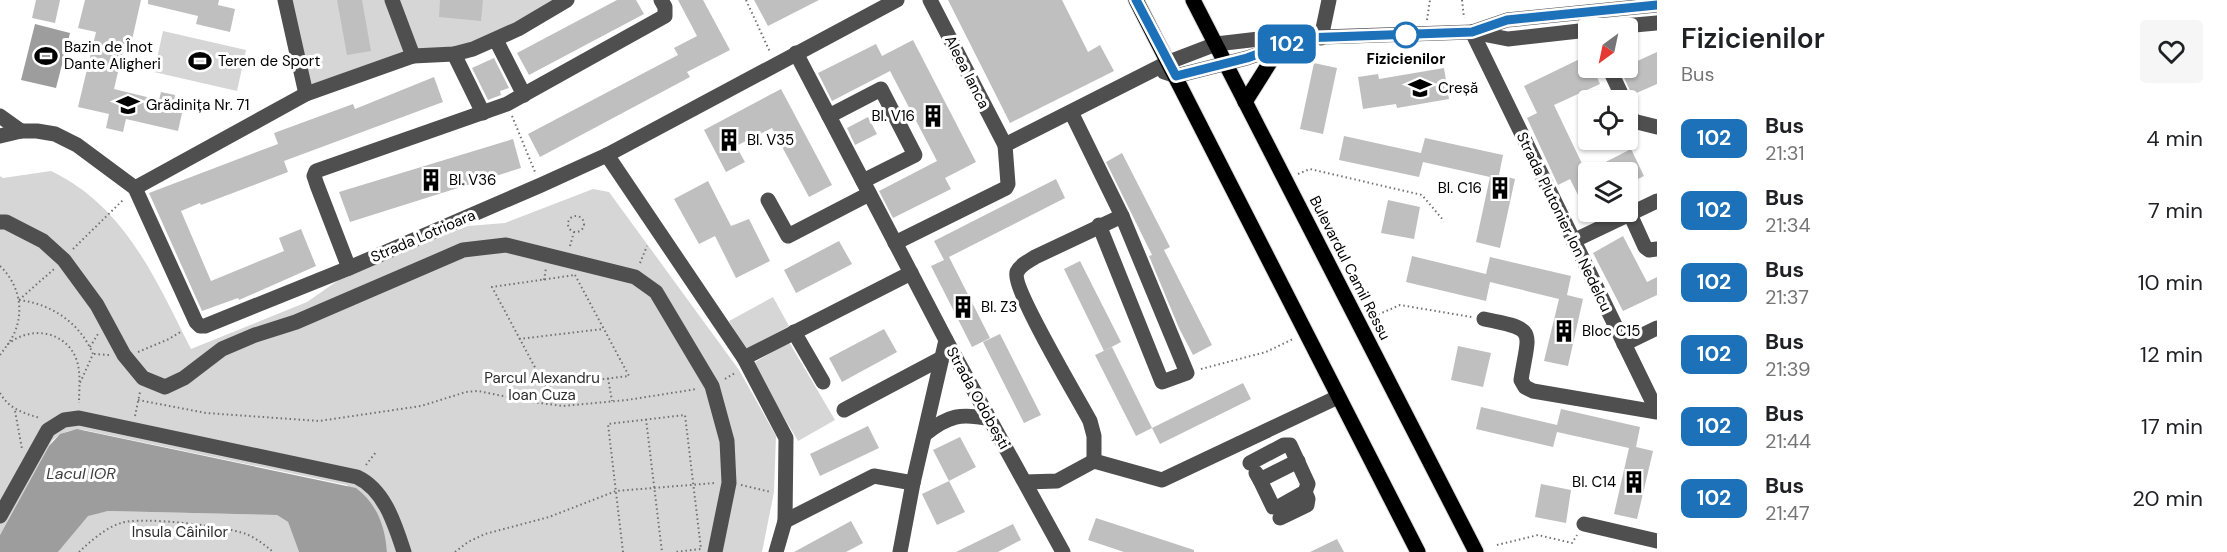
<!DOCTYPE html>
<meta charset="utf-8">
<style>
body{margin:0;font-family:"DM Sans",sans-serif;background:#f6f6f6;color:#202124;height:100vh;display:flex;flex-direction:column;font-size:22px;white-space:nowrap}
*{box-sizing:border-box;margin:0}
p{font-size:20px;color:#757577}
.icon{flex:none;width:33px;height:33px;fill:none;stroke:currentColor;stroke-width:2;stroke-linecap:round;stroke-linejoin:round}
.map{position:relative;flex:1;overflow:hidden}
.sheet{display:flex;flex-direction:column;background:#fff;width:570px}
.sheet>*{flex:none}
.badge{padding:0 12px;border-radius:9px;font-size:21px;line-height:39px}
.needle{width:39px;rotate:213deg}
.controls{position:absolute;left:1578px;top:18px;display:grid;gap:12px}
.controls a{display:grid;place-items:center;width:60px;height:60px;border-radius:6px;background:#fff;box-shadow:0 2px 4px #0004;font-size:30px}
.map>.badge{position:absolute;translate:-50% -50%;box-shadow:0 0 0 3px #fff}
.round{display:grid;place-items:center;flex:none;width:63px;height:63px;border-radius:6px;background:#f6f6f6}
.overview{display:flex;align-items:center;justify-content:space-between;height:102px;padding:0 24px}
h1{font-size:28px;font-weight:600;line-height:45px}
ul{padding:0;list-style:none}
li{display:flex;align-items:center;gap:18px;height:72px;padding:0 24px}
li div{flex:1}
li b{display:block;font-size:22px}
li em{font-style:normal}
li .badge{min-width:66px;font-weight:700;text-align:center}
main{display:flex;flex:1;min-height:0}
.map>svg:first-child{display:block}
.green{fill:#d6d6d6}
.water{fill:#9d9d9d}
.building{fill:#bfbfbf}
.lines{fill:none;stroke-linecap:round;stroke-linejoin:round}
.major-casing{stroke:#dbdbdb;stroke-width:17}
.path{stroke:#717171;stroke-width:2;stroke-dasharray:1.5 3;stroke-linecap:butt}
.minor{stroke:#4f4f4f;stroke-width:15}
.major{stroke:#000;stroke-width:15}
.line-casing{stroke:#fff;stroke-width:14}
.line{stroke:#1d71b8;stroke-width:9}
.stop-dot{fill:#fff;stroke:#1d71b8;stroke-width:3}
.labels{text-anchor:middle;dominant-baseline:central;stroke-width:6;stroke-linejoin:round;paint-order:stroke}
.poi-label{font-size:15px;fill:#000;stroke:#fff;text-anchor:start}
.stop-label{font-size:15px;font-weight:bold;fill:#000;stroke:#fff}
.street-label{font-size:15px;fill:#000;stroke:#fff}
.park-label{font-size:15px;fill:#2d2d2d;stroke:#fff}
.water-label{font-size:16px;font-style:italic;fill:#3e3e3e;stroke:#fff}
</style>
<main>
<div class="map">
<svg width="1657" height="552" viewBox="0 0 1657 552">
<rect width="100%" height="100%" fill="#fff"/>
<g class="green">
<polygon points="285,0 567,0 496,40 413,56 306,94"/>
<polygon points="163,31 246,50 237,91 154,72"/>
<path d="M51,171C125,206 156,280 191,349L307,302L343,277L399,253L468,226L505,223L593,189L609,192L739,370L776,436L774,492L762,552H387L386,545L347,485L84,430C70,429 62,432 52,441L0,535V176L3,178Z"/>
<polygon points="773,297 789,326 745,350 729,321"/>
<polygon points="789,342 835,420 798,441 752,364"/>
<polygon points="108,511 277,515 288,522 299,552 58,552 88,515"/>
</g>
<g class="water">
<polygon points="35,24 70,33 56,88 21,80"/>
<path d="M77,429L356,488C377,504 385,526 387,552H299L288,522L277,515L108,511L88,516L58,552H0V535L49,446L60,434Z"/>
</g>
<g class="building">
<polygon points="36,0 60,0 55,23 32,18"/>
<polygon points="85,0 141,0 132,40 126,38 114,89 159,100 161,92 175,95 174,101 184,104 178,131 126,119 123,132 106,128 109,114 78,107 96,32 78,28"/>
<polygon points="148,0 219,0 218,5 235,9 230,32 196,24 198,16 148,4"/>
<polygon points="337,0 362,0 371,51 347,55"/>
<polygon points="440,0 483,0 481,21 439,17"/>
<polygon points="617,0 636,0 644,14 529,75 517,53"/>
<polygon points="678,0 703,0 730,50 687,72 690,77 540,157 528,134 678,55 674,48 697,36"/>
<polygon points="754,0 819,0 768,26"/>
<polygon points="948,0 1062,0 1088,52 1100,45 1114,71 1010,123"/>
<polygon points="913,40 976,162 945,178 951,189 893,218 879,191 937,161 890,71 832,101 818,73 876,44 882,56"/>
<polygon points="1657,52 1657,84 1632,95 1620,69"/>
<polygon points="1588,55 1588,68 1593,68 1600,84 1554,105 1586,172 1631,149 1644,176 1628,184 1628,172 1586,172 1588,177 1588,215 1570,179 1558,185 1527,118 1537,113 1524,86"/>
<polygon points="494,58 509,88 500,91 501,95 488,100 472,68"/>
<polygon points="1314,63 1337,68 1323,134 1300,129"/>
<polygon points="1444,68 1449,99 1397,108 1396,104 1363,109 1358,77 1378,74 1379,79"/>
<polygon points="434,77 443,102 284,161 288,172 201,205 200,203 181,211 211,281 284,251 279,238 301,229 316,266 239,300 238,298 202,311 149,193 278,144 274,133 353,104 355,109"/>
<polygon points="781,89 832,185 809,197 772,128 736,146 745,162 726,172 704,130"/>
<polygon points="868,117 877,134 855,145 847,128"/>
<polygon points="1344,136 1421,153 1425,138 1503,155 1499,175 1515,179 1500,248 1476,242 1490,177 1423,162 1419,177 1339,160"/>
<polygon points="513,139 521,168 350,222 339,192"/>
<polygon points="1122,153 1170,247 1164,250 1212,345 1193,355 1179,328 1149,256 1152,255 1106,162"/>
<polygon points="1056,179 1065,198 949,257 990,338 972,347 931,266 944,260 934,241"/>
<polygon points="708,181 731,226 749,219 770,261 736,278 715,236 699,244 674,199"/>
<polygon points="1388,200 1420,207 1414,239 1381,233"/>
<polygon points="1623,236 1647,282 1657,277 1657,295 1623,311 1593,253"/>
<polygon points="839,241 852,264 796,293 784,270"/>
<polygon points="1412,256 1486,274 1490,257 1571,276 1567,295 1583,299 1568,366 1544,361 1559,299 1490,282 1486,301 1406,282"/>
<polygon points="1080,261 1121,342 1104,351 1064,269"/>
<polygon points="884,329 897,352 842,382 829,358"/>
<polygon points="1000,334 1041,415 1024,423 983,342"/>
<polygon points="1458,346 1491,353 1483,387 1451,380"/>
<polygon points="1112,347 1152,428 1136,436 1095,355"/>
<polygon points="1243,383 1251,399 1160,444 1152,428"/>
<polygon points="1481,407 1557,425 1561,409 1640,427 1636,447 1653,451 1637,519 1614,514 1629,448 1557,432 1553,447 1476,429"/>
<polygon points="868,426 879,448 820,476 810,454"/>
<polygon points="960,437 976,467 949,481 933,450"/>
<polygon points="949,481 965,512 937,525 922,494"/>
<polygon points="1541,484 1571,490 1566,523 1535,517"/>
<polygon points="1096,518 1194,550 1194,552 1124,552 1088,540"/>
<polygon points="851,521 863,543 846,552 794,552"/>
<polygon points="1013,524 1021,540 998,552 956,552"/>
<polygon points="1337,539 1344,552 1310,552"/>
</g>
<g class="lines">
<g class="major-casing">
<g id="major">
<polyline points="1136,0 1418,552"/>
<polyline points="1193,0 1476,552"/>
<polyline points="1245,102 1279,48"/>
</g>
</g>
<g class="path">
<polyline points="746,0 770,52"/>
<polyline points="1462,0 1464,18"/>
<polyline points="1427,20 1430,0"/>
<polyline points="512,116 535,172"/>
<polyline points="1298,174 1310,169 1422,195 1444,221"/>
<circle cx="576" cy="224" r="8"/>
<polyline points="570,246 574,232"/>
<polyline points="73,249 124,199"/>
<polyline points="640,263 647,246"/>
<path d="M0,266C22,287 26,319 8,344C31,325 67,331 77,361C81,374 79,390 79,403"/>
<polygon points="575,275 629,376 545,386 492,287"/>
<polyline points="544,280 546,268"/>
<polyline points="19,300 54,269"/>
<path d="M19,300C52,304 80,323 93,354L80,383"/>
<polyline points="1370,318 1400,305 1472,317"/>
<polyline points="519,339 603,329"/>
<polyline points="90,347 98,334"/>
<polyline points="138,352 169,339 182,331"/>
<polyline points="94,354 109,355"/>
<polyline points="0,355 8,344"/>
<polyline points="1201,369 1266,352 1293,339"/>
<polyline points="608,378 612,401"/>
<polyline points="725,379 735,373"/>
<path d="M0,393C9,409 23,413 40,418"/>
<polyline points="138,400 206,413 319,421 421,406 466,392 478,391 533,402 563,406 627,400 697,389"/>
<polyline points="15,411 22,449"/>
<polyline points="135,416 140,392"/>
<polyline points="646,419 662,552"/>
<polyline points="366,465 376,452"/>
<polyline points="741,485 771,492"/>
<polyline points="1497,545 1538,535 1572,543 1577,535"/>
<path d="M79,552C91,541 105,528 121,523C141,516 224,526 246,534C256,538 265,545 273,552"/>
<polyline points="455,552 468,542 485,534 549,517 616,491 715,483"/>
<polyline points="623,552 608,424 685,415 701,549 675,552"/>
</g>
<g class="minor">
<polyline points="285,0 306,94"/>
<polyline points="392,0 413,56"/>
<polyline points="930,0 1005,145"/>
<polyline points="1601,28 1657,23"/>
<polyline points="1472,32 1657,411"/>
<polyline points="1472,32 1507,20 1657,5"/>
<polyline points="1321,38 1329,0"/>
<polyline points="496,40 524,95"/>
<polyline points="796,53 946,340 1063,552"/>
<polyline points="454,54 483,113"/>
<polyline points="1609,68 1624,100"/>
<polyline points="1164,72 1176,76 1247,58 1285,45"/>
<polyline points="1628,109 1633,121 1657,127"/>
<polyline points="1071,112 1122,216 1187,373 1162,382 1099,225"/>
<polyline points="0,116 21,131"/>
<polyline points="829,116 881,89 915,155 863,181"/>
<polyline points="0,136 21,131 37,131 55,134 77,145 135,188 196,322 200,326 205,326 349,268 541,185 607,155 897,0"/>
<polyline points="607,155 744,358 786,438 785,521 776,552"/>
<polyline points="135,188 306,94 413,56 454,54 473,49 518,29 567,0"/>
<polyline points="768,200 788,236 869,194"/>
<polyline points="1630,214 1645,247 1649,250 1657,249"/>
<polyline points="0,222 6,222 43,241 64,260 97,305 124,355 143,378 165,387 184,378 222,349 255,335 296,322 463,250 506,245 635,277 656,292 712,386 727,441 729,483 715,552"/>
<polyline points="1573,241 1657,201"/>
<polyline points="895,243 1006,188 1008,184 1005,145 1169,62 1216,44 1259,39 1472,32 1508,39 1588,30"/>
<polyline points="349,268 317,185 314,176 316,171 507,104 665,16 665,7 661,0"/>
<path d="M1484,319C1538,330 1529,329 1521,380L1525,387L1533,391L1657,412"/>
<polyline points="794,332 823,382"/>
<polyline points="1624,344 1657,328"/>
<polyline points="744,358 911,273"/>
<polyline points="844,410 942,358"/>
<path d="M925,434C949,415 961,413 990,419"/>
<path d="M1094,461V436L1090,421C1079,400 1011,287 1017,272C1020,265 1029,261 1035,257L1122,216"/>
<polyline points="1250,463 1284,445 1290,445 1308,484 1305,492 1280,506 1273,507 1260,480"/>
<polyline points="1256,473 1260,480 1298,461"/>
<polyline points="1025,482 1057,481 1094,461 1162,480 1338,397"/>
<path d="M0,516L48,430L64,420L79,418L357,477C385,490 395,525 404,552"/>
<polyline points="1280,518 1307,505 1308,499 1305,492"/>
<polyline points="785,521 874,476 913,483"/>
<polyline points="1584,524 1657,541"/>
<polyline points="900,552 913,483 946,340"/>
</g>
<use href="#major" class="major"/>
</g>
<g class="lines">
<g class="line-casing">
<polyline id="line" points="1136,0 1176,76 1247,58 1302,38 1472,32 1507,20 1657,5"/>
</g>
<use href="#line" class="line"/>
</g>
<defs>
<g id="stadium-bare" transform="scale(1.8)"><path d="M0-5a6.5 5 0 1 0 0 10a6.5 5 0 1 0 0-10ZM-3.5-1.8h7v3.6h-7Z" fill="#000" stroke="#fff" stroke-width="2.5" paint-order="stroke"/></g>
<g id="school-bare" transform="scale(1.8)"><path d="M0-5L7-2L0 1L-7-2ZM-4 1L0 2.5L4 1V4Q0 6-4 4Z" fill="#000" stroke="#fff" stroke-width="2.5" paint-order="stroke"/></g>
<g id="building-bare" transform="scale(1.8)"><path d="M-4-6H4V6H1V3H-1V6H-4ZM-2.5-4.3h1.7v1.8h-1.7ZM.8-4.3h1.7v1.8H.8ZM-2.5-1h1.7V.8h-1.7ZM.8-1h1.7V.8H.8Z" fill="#000" stroke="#fff" stroke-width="2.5" paint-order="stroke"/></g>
</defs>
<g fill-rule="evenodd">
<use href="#stadium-bare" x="46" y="56"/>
<use href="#stadium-bare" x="200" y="61"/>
<use href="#school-bare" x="1420" y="88"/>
<use href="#school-bare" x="128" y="105"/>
<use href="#building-bare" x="933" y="116"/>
<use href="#building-bare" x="729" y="140"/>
<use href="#building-bare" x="431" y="180"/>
<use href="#building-bare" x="1500" y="188"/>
<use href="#building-bare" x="963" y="307"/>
<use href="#building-bare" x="1564" y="331"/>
<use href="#building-bare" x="1634" y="482"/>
</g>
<circle class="stop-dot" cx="1406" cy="35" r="12"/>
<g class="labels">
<g class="poi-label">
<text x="64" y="47">Bazin de Înot<tspan x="64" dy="17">Dante Aligheri</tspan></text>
<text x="218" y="61">Teren de Sport</text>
<text x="1438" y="88">Creșă</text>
<text x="146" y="105">Grădinița Nr. 71</text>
<text x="915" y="116" text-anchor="end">Bl. V16</text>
<text x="747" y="140">Bl. V35</text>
<text x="449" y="180">Bl. V36</text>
<text x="1482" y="188" text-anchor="end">Bl. C16</text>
<text x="981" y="307">Bl. Z3</text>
<text x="1582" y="331">Bloc C15</text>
<text x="1616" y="482" text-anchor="end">Bl. C14</text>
</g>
<g class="stop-label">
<text x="1406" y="59">Fizicienilor</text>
</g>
<g class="street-label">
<text transform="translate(967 72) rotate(63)">Aleea Ianca</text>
<text transform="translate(1564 222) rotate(64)">Strada Plutonier Ion Nedelcu</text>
<text transform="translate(423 236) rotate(-23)">Strada Lotrioara</text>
<text transform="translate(1350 268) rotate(63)">Bulevardul Camil Ressu</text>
<text transform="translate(978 398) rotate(61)">Strada Odobești</text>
</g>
<g class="park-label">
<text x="542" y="378">Parcul Alexandru<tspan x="542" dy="17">Ioan Cuza</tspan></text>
<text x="180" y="532">Insula Câinilor</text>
</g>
<g class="water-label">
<text x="81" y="473">Lacul IOR</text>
</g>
</g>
</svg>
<div class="controls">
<a><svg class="needle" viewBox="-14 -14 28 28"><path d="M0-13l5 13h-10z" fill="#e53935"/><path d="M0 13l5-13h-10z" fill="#757577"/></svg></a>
<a><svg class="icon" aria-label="locate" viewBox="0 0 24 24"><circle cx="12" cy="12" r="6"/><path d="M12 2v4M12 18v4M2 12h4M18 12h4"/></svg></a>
<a><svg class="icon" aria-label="layers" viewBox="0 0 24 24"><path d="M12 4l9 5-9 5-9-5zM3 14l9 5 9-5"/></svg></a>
</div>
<b class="badge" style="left:1287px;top:44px;background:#1d71b8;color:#fff">102</b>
</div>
<section class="sheet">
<div class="overview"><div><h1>Fizicienilor</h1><p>Bus</p></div><a class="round"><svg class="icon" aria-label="heart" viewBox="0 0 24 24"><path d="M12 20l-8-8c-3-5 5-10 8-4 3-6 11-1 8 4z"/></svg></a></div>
<ul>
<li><span class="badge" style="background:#1d71b8;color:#fff">102</span><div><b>Bus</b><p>21:31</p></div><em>4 min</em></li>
<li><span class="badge" style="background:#1d71b8;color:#fff">102</span><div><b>Bus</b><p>21:34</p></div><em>7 min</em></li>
<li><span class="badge" style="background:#1d71b8;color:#fff">102</span><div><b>Bus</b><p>21:37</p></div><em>10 min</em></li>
<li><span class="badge" style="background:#1d71b8;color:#fff">102</span><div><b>Bus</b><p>21:39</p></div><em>12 min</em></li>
<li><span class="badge" style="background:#1d71b8;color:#fff">102</span><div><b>Bus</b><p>21:44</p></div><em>17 min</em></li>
<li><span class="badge" style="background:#1d71b8;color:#fff">102</span><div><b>Bus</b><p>21:47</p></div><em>20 min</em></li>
</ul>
</section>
</main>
